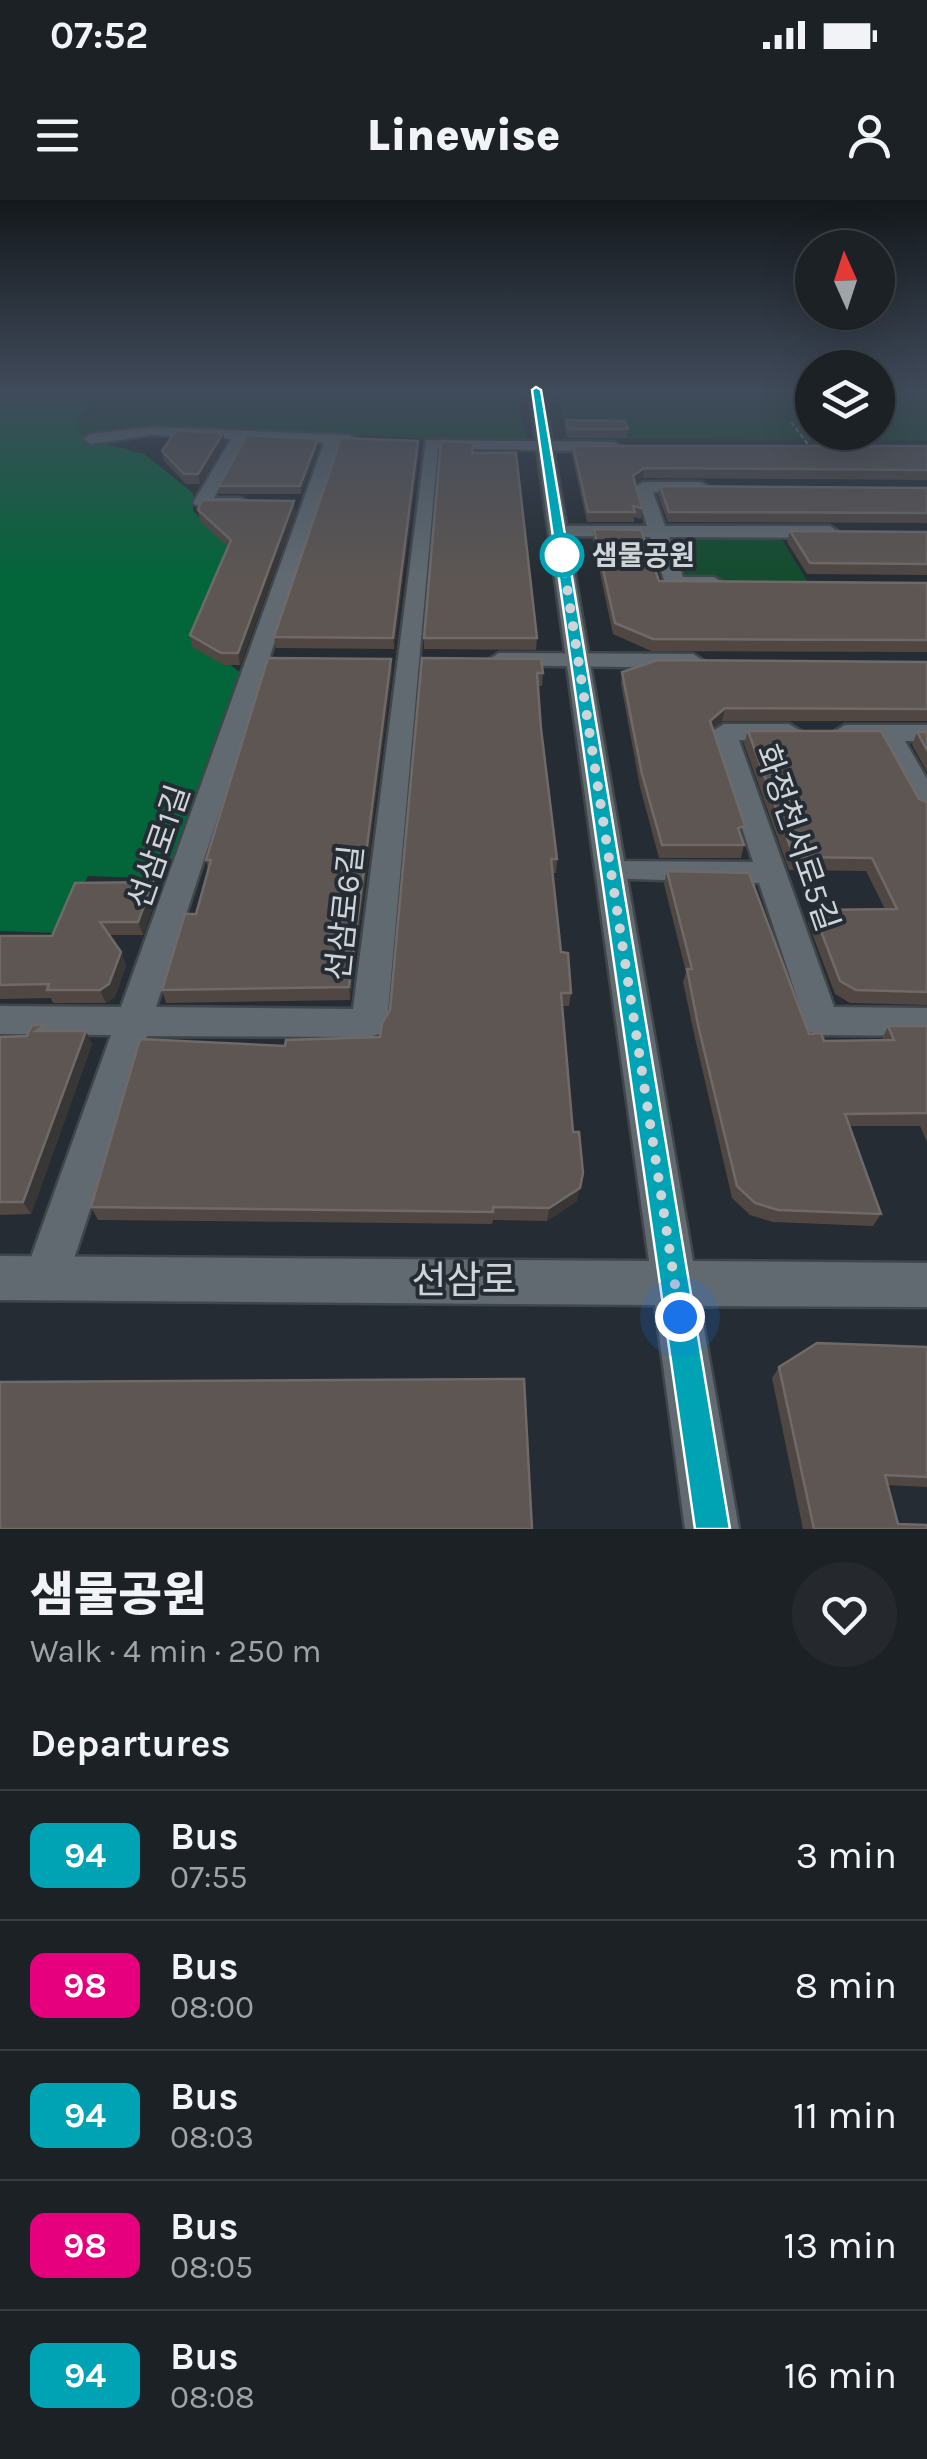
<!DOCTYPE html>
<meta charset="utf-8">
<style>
body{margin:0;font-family:Karla,"Noto Sans KR",sans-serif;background:#25292e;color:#f1f3f6;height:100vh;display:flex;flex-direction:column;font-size:38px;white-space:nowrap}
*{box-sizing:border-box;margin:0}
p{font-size:32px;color:#a0a3a7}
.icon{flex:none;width:55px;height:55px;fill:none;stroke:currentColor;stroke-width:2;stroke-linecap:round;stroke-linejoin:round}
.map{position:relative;height:1329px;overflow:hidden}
.sheet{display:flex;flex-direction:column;background:#1c2126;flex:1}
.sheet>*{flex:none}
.badge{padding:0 20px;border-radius:15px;font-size:35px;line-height:65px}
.needle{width:65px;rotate:357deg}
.controls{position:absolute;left:795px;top:30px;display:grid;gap:20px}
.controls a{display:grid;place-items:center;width:100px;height:100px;border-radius:50%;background:#1c2126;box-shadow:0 10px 40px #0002,0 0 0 2px #3a3e43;font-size:50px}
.you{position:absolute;width:50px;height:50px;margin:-25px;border:8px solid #fff;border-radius:50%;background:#1a73e8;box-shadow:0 0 0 15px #1a73e833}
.map>.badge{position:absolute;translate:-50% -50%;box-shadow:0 0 0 5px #fff}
h2{padding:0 30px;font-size:38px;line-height:90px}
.round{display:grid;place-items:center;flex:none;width:105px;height:105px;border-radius:52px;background:#25292e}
.overview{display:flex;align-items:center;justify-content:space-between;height:170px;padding:0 30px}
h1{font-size:48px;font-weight:800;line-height:75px}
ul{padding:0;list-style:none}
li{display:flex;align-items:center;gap:30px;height:130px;padding:0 30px;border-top:2px solid #3a3e43}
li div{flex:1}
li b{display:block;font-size:38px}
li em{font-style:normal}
li .badge{min-width:110px;font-weight:700;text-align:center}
.status{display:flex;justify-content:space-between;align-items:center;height:70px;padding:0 50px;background:#1c2126;direction:ltr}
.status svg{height:28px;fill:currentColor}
header{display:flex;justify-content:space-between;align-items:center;height:130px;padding:0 30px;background:#1c2126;font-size:45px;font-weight:800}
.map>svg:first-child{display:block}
.green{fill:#134c2e}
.forest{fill:#03653a}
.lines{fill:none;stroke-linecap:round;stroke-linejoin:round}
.street-casing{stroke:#40474b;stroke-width:5}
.secondary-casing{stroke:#40474b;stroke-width:5}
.path{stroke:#7b8187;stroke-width:2.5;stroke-dasharray:5 2.5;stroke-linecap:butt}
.street{fill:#616a71;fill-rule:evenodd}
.secondary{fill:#616a71;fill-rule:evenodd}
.wall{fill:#504743}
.shaded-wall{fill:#393636}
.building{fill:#5d5653;stroke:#6f6a68;stroke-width:2.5}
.line{fill:#00a3b4;stroke:#fff;stroke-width:2.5}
.walk{stroke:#cfd4d8;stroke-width:10;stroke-dasharray:0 18}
.stop-dot{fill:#fff;stroke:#00a3b4;stroke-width:5}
.labels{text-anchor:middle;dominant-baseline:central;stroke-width:8;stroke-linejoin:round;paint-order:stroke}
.far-stop-label{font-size:28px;font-weight:bold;fill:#cfd4d8;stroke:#252c33;text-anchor:start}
.street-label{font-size:32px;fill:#cfd4d8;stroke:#252c33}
.near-street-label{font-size:38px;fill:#cfd4d8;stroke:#252c33}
</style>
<div class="status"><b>07:52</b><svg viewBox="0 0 49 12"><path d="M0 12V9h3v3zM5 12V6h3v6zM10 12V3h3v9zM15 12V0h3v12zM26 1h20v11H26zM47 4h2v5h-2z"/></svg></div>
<header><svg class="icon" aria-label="menu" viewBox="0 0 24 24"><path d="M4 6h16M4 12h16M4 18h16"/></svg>Linewise<svg class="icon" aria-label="person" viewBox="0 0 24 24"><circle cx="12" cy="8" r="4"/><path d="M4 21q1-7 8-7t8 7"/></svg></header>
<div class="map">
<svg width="927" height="1329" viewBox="0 0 927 1329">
<rect width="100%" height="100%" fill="#252c33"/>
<g class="green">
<polygon points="44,190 514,190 527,241 151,230 86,239"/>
<polygon points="559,190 812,190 812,232 878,232 878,191 927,191 927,241 566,238"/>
<polygon points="660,332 778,333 808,382 678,382"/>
</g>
<polygon class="forest" points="0,190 44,190 50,197 86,201 76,227 86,239 144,254 193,293 193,311 231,348 195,436 243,475 173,679 88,676 60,733 0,731"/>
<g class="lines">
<g class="street-casing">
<g id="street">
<path d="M152,227L349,235L357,240L339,244L156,807L353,809L426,240L614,242L622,247L614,252L438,248L387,823L382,833L369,837L147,836L68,1077L62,1093L46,1099L30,1093L24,1077L111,835L0,834V806L121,807L324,243L245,240L214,298H241L250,303C237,312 206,312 193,303L231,239L152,235L91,244L83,239L91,234Z"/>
<path d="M643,282H701L709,287L701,292H653L665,326H830L839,332L830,338L669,337L683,377H714L724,383C711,393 678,393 665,383L650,337L558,336L549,331L558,326H647L635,287Z"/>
<polygon points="499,453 693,454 704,461 693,468 491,465 488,460"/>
<polygon points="724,524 789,524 802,532 789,540 739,540 834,807 927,808 927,836 821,835 808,831 759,683 600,678 596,671 600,664 611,661 753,662 711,532"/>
<polygon points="845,525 927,525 927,541 905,541 927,579 927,613 917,610 879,541 836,538 832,533"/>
</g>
</g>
<g class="secondary-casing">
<polygon id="secondary" points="529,190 543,190 693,1061 927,1063 927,1107 700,1106 739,1329 685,1329 655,1105 0,1100 0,1056 649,1061"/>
</g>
<polyline class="path" points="791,222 810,247"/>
<use href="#street" class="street"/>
<use href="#secondary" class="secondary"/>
</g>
<g class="wall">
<polygon points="566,220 628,229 627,238 568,238 565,230"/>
<polygon points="318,239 319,246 301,294 220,294 219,286"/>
<polygon points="418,241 419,251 394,449 276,448 274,437"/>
<polygon points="225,242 200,284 186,284 164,261 162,251"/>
<polygon points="573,246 927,246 927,280 643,278 635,283 642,308 641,319 634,317 634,322 587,322 572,256"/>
<polygon points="473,253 537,438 536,450 424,449 424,438"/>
<polygon points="660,286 927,288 927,323 668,322 658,296"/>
<polygon points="198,310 296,312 240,465 224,465 192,447 190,435 228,347 200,321"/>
<polygon points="594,329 659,381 927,383 927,452 651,451 613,434 593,340"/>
<polygon points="790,331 927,332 927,375 807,374 787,342"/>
<polygon points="422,458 543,473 542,486 538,486 541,529 557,659 556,673 552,673 561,752 571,793 569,806 562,806 577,1001 547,1021 493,1020 492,1024 98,1020 91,1007 285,846 380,837 390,810"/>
<polygon points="927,462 927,521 722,521 713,529 744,645 741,658 659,658 640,587 621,484 622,472"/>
<polygon points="392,471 350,800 166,803 162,790 196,714 208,669 206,660"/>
<polygon points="748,531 927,602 927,805 850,803 835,794 808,723 813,710 885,709 866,671 789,670 744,544"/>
<polygon points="917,532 927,532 927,572 912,545"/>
<polygon points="667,671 809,834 824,841 882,840 888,826 927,826 927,942 920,926 850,926 881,1014 873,1026 773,1022 750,1015 732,998 695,838 683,782 686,772 664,684"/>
<polygon points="157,695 143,735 109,735 121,752 126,765 115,797 106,803 53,803 51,798 0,799 0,736 52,736"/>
<polygon points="48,831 92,844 31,1014 0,1015 0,837 27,836"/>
<polygon points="927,1147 927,1287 887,1285 898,1324 927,1329 803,1329 772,1178 779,1167"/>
</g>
<g class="shaded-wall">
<polygon points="223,233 225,242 200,284 198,274"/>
<polygon points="318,239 319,246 301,294 300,286"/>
<polygon points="418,241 419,251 394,449 393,438"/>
<polygon points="644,268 643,278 631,286 633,276"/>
<polygon points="294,301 296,312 240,465 238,453"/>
<polygon points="391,459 392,471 350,800 349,787"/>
<polygon points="725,508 722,521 707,533 710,521"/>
<polygon points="153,682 157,695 143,735 138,722"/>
<polygon points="121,752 126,765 115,797 106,803 100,790"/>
<polygon points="86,831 92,844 31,1014 23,1002"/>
<polygon points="583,973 577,1001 547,1021 549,1008"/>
</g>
<g class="building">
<polygon points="566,220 625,221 628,229 568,229"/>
<polygon points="176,231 223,233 198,274 184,274 162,251"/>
<polygon points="247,235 318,239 300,286 219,286"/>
<polygon points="341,238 418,241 393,438 274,437"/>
<polygon points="441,241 473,243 472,253 516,253 537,438 424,438"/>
<polygon points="573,246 927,246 927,270 644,268 633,276 642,308 633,306 635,312 588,312"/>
<polygon points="660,286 927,288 927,313 669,312"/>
<polygon points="202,300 294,301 238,453 221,453 190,435 231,340 198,310"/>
<polygon points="594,329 641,330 659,381 927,383 927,440 653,439 615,423"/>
<polygon points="790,331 927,332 927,364 810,363"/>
<polygon points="268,458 391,459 349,787 162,790 185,714 196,714 211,660 206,660"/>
<polygon points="422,458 541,459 543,473 537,473 541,529 557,659 551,659 561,752 568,753 571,793 561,793 573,932 579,932 583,973 580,988 549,1008 493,1007 493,1012 91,1007 140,839 285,846 286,840 380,837 382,823 390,810"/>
<polygon points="658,460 927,462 927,509 725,508 710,521 745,626 738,628 744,645 662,645 642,574 622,472"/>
<polygon points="748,531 881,531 919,599 927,602 927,792 856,790 840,781 813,710 897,709 872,658 794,657"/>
<polygon points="917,532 927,532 927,550"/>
<polygon points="667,671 749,673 809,834 821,833 824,841 894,840 888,826 927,826 927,913 845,914 881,1014 778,1010 755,1003 737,986 698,825 687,769 692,769"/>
<polygon points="153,682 138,722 100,722 121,752 109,784 100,790 47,790 49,784 0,785 0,736 52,736 75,683"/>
<polygon points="32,825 45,825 36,831 86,831 23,1002 0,1002 0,837 27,836"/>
<polygon points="817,1143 927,1147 927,1277 885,1275 898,1324 927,1325 927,1329 814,1329 779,1167"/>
<polygon points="524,1179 532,1329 0,1329 0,1182"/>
</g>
<linearGradient id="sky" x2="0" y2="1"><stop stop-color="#14181c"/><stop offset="0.51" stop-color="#404b5b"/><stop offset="1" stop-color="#404b5b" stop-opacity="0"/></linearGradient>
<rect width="927" height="376" fill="url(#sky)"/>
<polygon class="line" points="536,187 541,190 730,1329 695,1329 532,190"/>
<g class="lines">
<polyline class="walk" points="562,355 680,1117"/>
</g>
<circle class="stop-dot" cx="562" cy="355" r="20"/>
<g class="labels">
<g class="far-stop-label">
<text x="592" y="355">샘물공원</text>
</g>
<g class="street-label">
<text transform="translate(797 638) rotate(71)">화정천서로5길</text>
<text transform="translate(159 647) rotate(-71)">선삼로1길</text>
<text transform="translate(345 713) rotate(-84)">선삼로6길</text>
</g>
<g class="near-street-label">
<text x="464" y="1080">선삼로</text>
</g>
</g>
</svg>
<div class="controls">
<a><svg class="needle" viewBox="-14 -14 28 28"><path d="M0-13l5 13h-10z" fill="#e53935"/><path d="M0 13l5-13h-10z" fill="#a0a3a7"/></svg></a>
<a><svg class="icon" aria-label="layers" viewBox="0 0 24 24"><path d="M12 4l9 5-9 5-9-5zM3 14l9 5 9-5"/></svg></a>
</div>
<div class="you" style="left:680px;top:1117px"></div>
</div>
<section class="sheet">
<div class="overview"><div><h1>샘물공원</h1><p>Walk · 4 min · 250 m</p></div><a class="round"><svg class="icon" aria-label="heart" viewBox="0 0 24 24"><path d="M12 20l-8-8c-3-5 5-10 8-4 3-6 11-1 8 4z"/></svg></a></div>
<h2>Departures</h2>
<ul>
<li><span class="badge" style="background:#00a3b4;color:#fff">94</span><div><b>Bus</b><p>07:55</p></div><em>3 min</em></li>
<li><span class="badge" style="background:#e6007e;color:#fff">98</span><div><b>Bus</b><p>08:00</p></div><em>8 min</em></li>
<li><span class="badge" style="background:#00a3b4;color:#fff">94</span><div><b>Bus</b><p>08:03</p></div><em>11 min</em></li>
<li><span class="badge" style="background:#e6007e;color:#fff">98</span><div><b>Bus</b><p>08:05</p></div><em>13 min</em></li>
<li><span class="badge" style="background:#00a3b4;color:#fff">94</span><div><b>Bus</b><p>08:08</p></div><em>16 min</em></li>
</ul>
</section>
